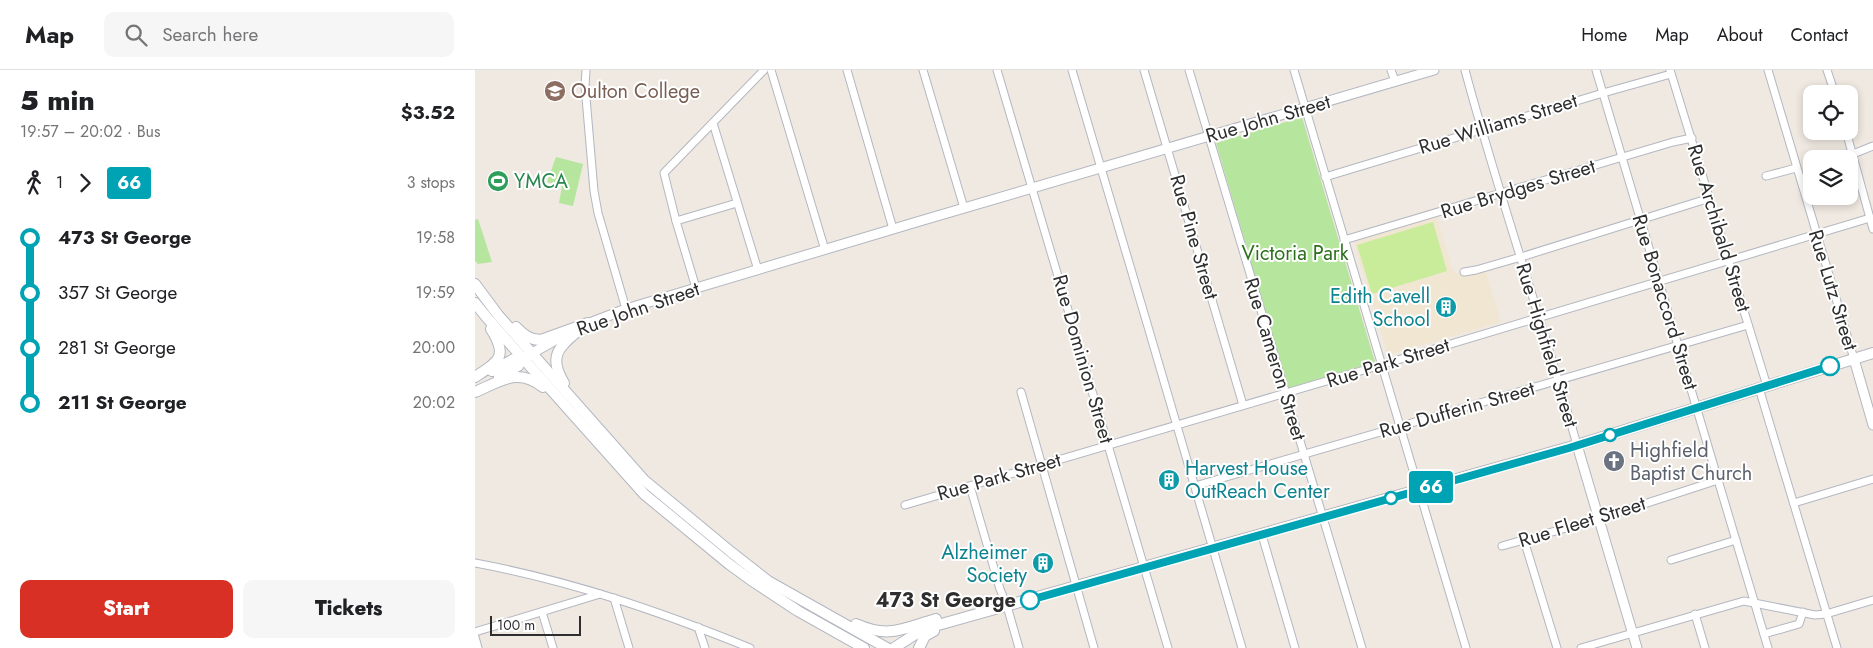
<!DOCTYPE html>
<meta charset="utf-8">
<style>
body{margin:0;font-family:Jost,sans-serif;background:#f6f6f6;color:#202124;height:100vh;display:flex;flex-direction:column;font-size:19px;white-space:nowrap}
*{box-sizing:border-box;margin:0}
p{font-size:16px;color:#757577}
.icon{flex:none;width:28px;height:28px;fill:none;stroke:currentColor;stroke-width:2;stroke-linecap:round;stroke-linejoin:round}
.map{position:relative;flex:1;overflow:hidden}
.drawer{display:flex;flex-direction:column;background:#fff;width:475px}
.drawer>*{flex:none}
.badge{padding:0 10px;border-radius:4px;font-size:18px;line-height:32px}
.tools{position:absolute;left:1328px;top:15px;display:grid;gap:10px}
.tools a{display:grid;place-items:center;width:55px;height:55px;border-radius:10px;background:#fff;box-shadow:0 2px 8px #0003;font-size:25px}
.scale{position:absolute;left:15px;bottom:12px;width:91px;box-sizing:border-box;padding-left:5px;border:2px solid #2e2e2e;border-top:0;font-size:14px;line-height:18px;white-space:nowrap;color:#2e2e2e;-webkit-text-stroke:4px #fff;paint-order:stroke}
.map>.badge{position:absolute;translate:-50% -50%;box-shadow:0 0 0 2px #fff}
.legs{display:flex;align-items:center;gap:8px;height:55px;padding:0 20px;font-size:16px}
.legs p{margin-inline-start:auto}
.overview{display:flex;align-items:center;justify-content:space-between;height:85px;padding:0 20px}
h1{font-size:28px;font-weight:800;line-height:38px}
.primary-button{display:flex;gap:10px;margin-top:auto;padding:10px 20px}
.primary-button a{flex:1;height:58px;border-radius:10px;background:#d93025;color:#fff;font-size:20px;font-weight:800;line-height:58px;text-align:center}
.primary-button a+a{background:#f6f6f6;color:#202124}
ul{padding:0 20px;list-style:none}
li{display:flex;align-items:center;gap:18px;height:55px;font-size:19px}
li i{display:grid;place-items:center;width:8px;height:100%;margin:0 6px;background:currentColor}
li i::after{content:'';width:12px;height:12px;margin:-6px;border:4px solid;border-radius:50%;background:#fff}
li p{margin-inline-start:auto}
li:first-child i{background:linear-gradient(#0000 50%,currentColor 0)}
li:last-child i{background:linear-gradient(currentColor 50%,#0000 0)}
header{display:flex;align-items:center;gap:30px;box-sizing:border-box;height:70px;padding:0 25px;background:#fff;border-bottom:1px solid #e0e0e0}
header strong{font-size:24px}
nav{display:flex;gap:28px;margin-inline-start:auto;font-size:18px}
.search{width:350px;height:45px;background:#f6f6f6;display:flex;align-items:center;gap:12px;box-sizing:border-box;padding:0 18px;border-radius:10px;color:#757577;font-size:19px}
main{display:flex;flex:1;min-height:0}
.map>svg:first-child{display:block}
.education{fill:#f0e6d1}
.green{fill:#b6e59e}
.pitch{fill:#c9ec9a}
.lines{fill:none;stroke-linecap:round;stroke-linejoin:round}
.minor-casing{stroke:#b4b7c1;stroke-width:9}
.tertiary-casing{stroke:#b4b7c1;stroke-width:11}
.secondary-casing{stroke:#b4b7c1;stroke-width:12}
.minor{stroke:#fff;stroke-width:7}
.tertiary{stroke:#fff;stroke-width:9}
.secondary{stroke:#fff;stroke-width:10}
.line-1-casing{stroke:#fff;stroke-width:11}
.line-1{stroke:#00a3b4;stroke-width:8}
.stop-1-dot{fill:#fff;stroke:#00a3b4;stroke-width:2.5}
.labels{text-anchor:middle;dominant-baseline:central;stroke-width:4;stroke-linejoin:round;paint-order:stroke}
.education-label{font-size:20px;fill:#785e54;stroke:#fff;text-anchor:start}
.street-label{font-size:20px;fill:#2e2e2e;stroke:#fff}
.leisure-label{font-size:20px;fill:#27864d;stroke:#fff;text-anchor:start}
.park-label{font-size:20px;fill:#2c6e1b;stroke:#fff}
.culture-label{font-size:20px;fill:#0d838f;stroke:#fff;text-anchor:end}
.worship-label{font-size:20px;fill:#5b616d;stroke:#fff;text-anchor:start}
.stop-label{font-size:20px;font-weight:bold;fill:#2e2e2e;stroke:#fff;text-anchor:end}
</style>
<header>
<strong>Map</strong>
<div class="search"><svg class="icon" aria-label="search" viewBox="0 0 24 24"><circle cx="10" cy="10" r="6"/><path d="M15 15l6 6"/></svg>Search here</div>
<nav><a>Home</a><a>Map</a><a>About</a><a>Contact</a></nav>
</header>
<main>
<section class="drawer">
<div class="overview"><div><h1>5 min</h1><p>19:57 – 20:02 · Bus</p></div><b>$3.52</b></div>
<div class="legs"><svg class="icon" aria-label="walk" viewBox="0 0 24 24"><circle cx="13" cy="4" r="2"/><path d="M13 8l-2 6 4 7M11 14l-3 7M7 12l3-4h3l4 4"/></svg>1<svg class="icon" aria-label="forward" viewBox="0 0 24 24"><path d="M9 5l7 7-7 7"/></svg><b class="badge" style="background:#00a3b4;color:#fff">66</b><p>3 stops</p></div>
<ul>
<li><i style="color:#00a3b4"></i><b>473 St George</b><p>19:58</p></li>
<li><i style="color:#00a3b4"></i><span>357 St George</span><p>19:59</p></li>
<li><i style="color:#00a3b4"></i><span>281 St George</span><p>20:00</p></li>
<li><i style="color:#00a3b4"></i><b>211 St George</b><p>20:02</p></li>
</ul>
<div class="primary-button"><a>Start</a><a>Tickets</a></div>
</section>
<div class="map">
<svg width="1398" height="578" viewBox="0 0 1398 578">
<rect width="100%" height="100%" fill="#efe9e1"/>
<polygon class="education" points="962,147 977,199 980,202 983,204 992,205 1010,200 1026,252 913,285 879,172"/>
<g class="green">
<polygon points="827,47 900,292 813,318 741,73"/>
<polygon points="81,87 108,94 98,136 84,133 87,116 72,112"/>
<polygon points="3,149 17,192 3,194 0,191 0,150"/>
</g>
<polygon class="pitch" points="958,152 972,201 897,224 882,175"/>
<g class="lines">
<g class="minor-casing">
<g id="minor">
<polyline points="111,0 110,16 119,121 123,143 151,239"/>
<polyline points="296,0 350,180"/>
<polyline points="372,0 418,159"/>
<polyline points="448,0 489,138"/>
<polyline points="522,0 693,578"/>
<path d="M597,0C655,192 710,386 767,578"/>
<polyline points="669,0 768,335"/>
<polyline points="714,0 887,578"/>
<polyline points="819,0 991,578"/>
<polyline points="916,0 920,11"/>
<path d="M990,0C1024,126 1067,250 1102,375"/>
<polyline points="1121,0 1293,578"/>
<polyline points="1195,0 1292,316"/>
<polyline points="1293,0 1379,289"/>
<polyline points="1352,0 1360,24"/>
<polyline points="238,53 283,200"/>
<polyline points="1371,61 1398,159"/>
<polyline points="1378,84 1398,76"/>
<polyline points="1291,106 1321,98"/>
<polyline points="850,107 1128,23 1196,4"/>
<polyline points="201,151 262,133"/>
<polyline points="869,170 1198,72 1217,68"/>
<polyline points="989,202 1001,200 1046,187 1235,128"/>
<polyline points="221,218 201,151 189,103 289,0"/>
<polyline points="1284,318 1362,578"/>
<polyline points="546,322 619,578"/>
<polyline points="495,416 525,519 532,536 544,578"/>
<polyline points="720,416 1273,255"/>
<polyline points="1319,433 1398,409"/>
<polyline points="430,435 906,295 1395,148"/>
<polyline points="787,465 820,578"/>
<polyline points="1049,470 1082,578"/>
<polyline points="1027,476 1123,449 1243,410"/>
<polyline points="1196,490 1261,470"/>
<path d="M0,493C96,511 184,541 275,578"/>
<polyline points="139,528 154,578"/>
<polyline points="67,542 78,578"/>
<polyline points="1220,544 1230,578"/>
<polyline points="223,557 230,578"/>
<polyline points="0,562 125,524"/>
<polyline points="1289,564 1324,554 1328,542"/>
<polyline points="0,567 3,578"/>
<polyline points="1106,578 1269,531 1340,545 1351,544 1398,530"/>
</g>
</g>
<g class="tertiary-casing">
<g id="tertiary">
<polyline points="107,256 151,239 445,151 959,0"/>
<polyline points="52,286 91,264"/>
<polyline points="1379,289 1398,355"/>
<polyline points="1102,375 1162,578"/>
</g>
</g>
<g class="secondary-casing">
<g id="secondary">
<polyline points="0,214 23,245 169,410 256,482 293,511 412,578"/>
<polyline points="0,233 13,249 169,424 254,494 276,510 323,541 389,578"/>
<path d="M41,257C49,265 55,270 66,270L113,253"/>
<polyline points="17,301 39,289 48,288"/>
<path d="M0,307C23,292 34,287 16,259"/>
<polyline points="24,307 43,296 48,288"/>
<path d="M89,313C71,283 87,275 109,256"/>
<path d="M0,322C26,311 43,297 68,317"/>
<path d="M381,554C414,569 429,558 461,549"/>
<polyline points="419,578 439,565 456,557 1102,375 1398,283"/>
<polyline points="444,578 450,566 459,561"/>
</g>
</g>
<use href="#minor" class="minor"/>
<use href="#tertiary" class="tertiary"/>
<use href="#secondary" class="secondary"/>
</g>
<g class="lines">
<g class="line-1-casing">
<polyline id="line-1" points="555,530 1094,378 1355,296"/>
</g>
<use href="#line-1" class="line-1"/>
</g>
<defs>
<g id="university-disc" transform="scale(1.125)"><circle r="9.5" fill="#8d6e63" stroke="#fff"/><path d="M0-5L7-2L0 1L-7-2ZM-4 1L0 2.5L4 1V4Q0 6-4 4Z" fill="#fff"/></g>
<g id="stadium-disc" transform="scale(1.125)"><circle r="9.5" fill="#2e9e5b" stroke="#fff"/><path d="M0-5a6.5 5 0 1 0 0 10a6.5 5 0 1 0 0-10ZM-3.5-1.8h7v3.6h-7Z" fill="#fff"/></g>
<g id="building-disc" transform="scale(1.125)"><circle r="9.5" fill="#0f9aa8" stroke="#fff"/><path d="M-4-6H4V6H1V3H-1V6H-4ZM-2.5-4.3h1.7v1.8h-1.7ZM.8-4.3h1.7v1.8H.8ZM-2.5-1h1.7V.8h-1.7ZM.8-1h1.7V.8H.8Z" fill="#fff"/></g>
<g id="church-disc" transform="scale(1.125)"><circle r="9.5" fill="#6b7280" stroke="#fff"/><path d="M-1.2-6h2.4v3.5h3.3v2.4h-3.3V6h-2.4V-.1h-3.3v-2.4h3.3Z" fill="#fff"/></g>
</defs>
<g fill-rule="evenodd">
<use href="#university-disc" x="80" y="21"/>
<use href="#stadium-disc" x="23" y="111"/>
<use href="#building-disc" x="971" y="237"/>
<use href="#church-disc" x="1139" y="391"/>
<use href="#building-disc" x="694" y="410"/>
<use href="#building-disc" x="568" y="493"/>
</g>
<g class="stop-1-dot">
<circle cx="1355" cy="296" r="9"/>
<circle cx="1135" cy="365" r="6"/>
<circle cx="916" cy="428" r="6"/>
<circle cx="555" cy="530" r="9"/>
</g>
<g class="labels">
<g class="education-label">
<text x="96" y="21">Oulton College</text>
</g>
<g class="street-label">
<text transform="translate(793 49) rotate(-16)">Rue John Street</text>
<text transform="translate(1023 54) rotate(-17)">Rue Williams Street</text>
<text transform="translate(1043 119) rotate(-17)">Rue Brydges Street</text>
<text transform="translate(1244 158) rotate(73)">Rue Archibald Street</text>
<text transform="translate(719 167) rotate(74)">Rue Pine Street</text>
<text transform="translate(1358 220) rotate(73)">Rue Lutz Street</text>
<text transform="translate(1190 232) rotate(73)">Rue Bonaccord Street</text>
<text transform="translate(163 239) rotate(-19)">Rue John Street</text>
<text transform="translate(1072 275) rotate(73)">Rue Highfield Street</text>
<text transform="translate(608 289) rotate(74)">Rue Dominion Street</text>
<text transform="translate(800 289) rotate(73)">Rue Cameron Street</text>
<text transform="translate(913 293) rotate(-17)">Rue Park Street</text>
<text transform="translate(982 340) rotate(-16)">Rue Dufferin Street</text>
<text transform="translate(524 407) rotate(-16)">Rue Park Street</text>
<text transform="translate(1107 452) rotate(-17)">Rue Fleet Street</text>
</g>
<g class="leisure-label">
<text x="39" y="111">YMCA</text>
</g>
<g class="park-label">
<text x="820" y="183">Victoria Park</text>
</g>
<g class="culture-label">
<text x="955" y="226">Edith Cavell<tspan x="955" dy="23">School</tspan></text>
<text x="710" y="398" text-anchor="start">Harvest House<tspan x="710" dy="23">OutReach Center</tspan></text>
<text x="552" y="482">Alzheimer<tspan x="552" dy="23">Society</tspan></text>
</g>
<g class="worship-label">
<text x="1155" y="380">Highfield<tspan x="1155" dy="23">Baptist Church</tspan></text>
</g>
<g class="stop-label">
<text x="541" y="530">473 St George</text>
</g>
</g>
</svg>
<div class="tools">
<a><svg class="icon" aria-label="locate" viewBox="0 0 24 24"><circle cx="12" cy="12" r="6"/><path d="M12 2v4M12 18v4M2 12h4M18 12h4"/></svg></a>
<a><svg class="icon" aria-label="layers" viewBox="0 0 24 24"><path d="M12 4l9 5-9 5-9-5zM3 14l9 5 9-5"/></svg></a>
</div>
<div class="scale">100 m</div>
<b class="badge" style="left:956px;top:417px;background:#00a3b4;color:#fff">66</b>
</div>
</main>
